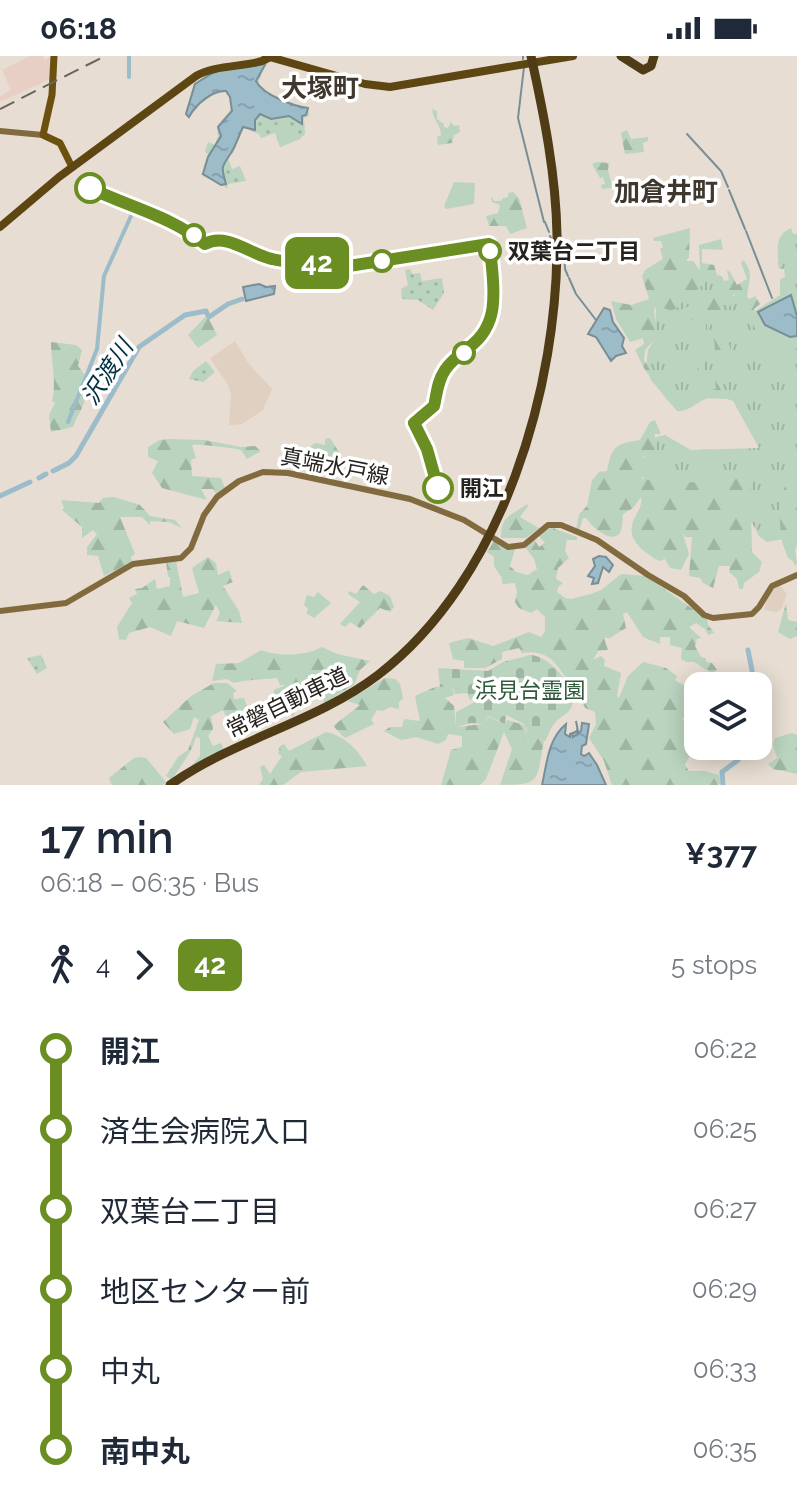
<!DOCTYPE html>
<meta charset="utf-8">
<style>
body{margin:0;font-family:Raleway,"Noto Sans JP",sans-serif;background:#f6f6f7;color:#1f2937;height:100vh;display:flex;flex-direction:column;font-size:30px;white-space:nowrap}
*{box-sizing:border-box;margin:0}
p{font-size:26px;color:#747a83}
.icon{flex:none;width:44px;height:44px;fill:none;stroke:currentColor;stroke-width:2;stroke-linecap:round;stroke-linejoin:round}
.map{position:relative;height:729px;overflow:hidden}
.side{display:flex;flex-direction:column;background:#fff;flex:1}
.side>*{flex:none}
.badge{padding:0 16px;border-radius:12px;font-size:28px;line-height:52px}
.tools{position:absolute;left:684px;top:616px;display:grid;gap:16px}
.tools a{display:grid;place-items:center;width:88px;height:88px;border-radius:16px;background:#fff;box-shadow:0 4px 20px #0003;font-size:40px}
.map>.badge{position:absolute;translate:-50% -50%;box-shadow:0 0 0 4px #fff}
.legs{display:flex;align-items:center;gap:12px;height:88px;padding:0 40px;font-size:26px}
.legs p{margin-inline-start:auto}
.overview{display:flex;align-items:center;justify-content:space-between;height:136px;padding:0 40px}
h1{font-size:44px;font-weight:600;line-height:60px}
ul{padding:0 40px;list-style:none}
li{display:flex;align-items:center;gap:28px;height:80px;font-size:30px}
li i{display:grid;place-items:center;width:12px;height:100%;margin:0 10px;background:currentColor}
li i::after{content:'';width:20px;height:20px;margin:-10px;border:6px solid;border-radius:50%;background:#fff}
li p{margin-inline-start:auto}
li:first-child i{background:linear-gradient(#0000 50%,currentColor 0)}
li:last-child i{background:linear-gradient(currentColor 50%,#0000 0)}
.status{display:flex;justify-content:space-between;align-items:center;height:56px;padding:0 40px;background:#fff;direction:ltr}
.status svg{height:22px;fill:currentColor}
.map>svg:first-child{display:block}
.commercial{fill:#e7cfc6}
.built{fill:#e0d0c1}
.grass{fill:url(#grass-tufts)}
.forest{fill:url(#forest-firs)}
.cemetery{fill:url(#cemetery-stones)}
.park{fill:url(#park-dots)}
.pitch{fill:#bad4bf}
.water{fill:url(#water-ripples);stroke:#798e96;stroke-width:2}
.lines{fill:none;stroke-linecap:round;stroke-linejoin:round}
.stream{stroke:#798e96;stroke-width:2}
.canal{stroke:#9cbcca;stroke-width:4}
.river{stroke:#9cbcca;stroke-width:5}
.secondary{stroke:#816b3e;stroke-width:6}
.primary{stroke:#6b500f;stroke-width:7}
.trunk{stroke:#5d4612;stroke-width:8}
.motorway{stroke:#4f3c16;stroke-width:9}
.rail{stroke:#6a645e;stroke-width:2;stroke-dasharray:16 8;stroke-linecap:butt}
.line-1-casing{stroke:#fff;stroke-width:18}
.line-1{stroke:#6b8e23;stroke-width:12}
.stop-1-dot{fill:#fff;stroke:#6b8e23;stroke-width:4}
.labels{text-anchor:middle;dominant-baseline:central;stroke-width:7;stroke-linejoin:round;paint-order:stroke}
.stop-label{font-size:22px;font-weight:bold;fill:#26221e;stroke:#fff;text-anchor:start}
.street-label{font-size:22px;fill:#26221e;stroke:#fff}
.park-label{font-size:22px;fill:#325b3b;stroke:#fff}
.water-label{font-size:24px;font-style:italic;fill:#003141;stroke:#fff}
.quarter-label{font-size:26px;font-weight:bold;fill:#3f382f;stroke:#fff}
</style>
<div class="status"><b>06:18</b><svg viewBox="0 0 49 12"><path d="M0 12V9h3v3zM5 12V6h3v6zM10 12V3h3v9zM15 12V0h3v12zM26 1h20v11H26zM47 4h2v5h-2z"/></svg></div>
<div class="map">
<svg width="797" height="729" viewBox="0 0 797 729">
<defs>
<pattern id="grass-tufts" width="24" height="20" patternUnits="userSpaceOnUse" patternTransform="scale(2)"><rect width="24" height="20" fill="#bad4bf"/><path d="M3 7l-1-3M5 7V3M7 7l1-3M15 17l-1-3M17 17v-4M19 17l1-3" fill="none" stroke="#a0b6a4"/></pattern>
<pattern id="forest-firs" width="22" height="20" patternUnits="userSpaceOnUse" patternTransform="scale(2)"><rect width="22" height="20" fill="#bad4bf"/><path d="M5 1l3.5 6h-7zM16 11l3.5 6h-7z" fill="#a0b6a4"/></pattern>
<pattern id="cemetery-stones" width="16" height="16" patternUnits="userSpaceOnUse" patternTransform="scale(2)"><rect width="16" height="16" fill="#bad4bf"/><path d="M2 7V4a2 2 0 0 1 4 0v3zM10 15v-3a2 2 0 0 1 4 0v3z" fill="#a0b6a4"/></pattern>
<pattern id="park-dots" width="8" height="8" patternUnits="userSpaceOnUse" patternTransform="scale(2)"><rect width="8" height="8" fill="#bad4bf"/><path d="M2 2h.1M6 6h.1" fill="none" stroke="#a0b6a4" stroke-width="1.8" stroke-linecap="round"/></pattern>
<pattern id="water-ripples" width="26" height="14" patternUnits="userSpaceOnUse" patternTransform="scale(2)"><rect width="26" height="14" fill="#9cbcca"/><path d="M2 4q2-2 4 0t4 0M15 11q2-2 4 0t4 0" fill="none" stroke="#86a1ad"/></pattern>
</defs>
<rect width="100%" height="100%" fill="#e7ddd2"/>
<polygon class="commercial" points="30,0 43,0 45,4 50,1 51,23 0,46 0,40 11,34 2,14"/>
<g class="built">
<polygon points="235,285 248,307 272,333 263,354 242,368 234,369 229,369 231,339 228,329 210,302"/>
<polygon points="779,528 787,538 782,552 777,556 764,554 768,540"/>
</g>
<path class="grass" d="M791,172L793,178H797V430L785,483L767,486L759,480L752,467L645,424L639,417V404L650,399L653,382L665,379L691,394L759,392L733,345C700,332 697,356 677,355L651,324L646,311L648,294L655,283L656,248L671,251L714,215L730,241L736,239L755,255L780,239V223L785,221L784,213H779C778,197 773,180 791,172Z"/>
<g class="forest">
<path d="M432,53L437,55V63L444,68V71L448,72L451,66L454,70L459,69L460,76L454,79L452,87L438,89L437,81L441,79C441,69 433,64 432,53Z"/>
<polygon points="627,74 631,83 648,81 648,85 643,87 644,96 625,98 621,77"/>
<polygon points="597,106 609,107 608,114 612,129 618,131 602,133 601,129 605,128 603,121 600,122 592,108"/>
<polygon points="513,136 519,142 527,172 510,178 506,170 489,170 486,160 498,157 500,149 492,146 491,140 494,145 501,145 503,142 508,141 508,137"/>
<path d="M690,172L689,201L686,205H693L700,214L699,189L721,183L723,194L702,193V207L714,209L717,219L722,220L724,225L729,224L727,214L730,216L737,229L747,223L741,207L743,204C755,216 748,227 747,241L750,243L755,240L760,248L754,253V259L773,283L797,293V303C754,298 756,261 734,237L730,251L727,248L722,250V262L731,295L729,300L720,304C717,316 723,334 729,343L698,342L697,338L716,333C714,308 717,289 711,265L706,268L703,324L697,327L698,282L701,276L699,270L687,259L683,263L680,254L717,239L715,226L707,225L675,253L671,255L657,249L654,254L657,281L645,294L644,304L671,349L645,314L635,294L644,288L643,282L630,286L616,263L611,245L631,249L649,243L642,220L645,214L663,203L660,193L663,191L661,185H654L653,182Z"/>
<polygon points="207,259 217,279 198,292 188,279"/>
<path d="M51,286L76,289L82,294L78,310L85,319L81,331L86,336C86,349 77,359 73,371L51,376L49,359L55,347L52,345C57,329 51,304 51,286Z"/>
<path d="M655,364L661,378H655L654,398L648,402L644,400L641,405L642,423C677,429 711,426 745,422L750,424L752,496L762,506L759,516L744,527L743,533H739L737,523L729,516L730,510H719L713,532L703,527L700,522L689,520L692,481H685L682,475L689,498L681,514L670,512L665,503L659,505C641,494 623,482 636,459C640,452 642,448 641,441L633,452L623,458C622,463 623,474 619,478C609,488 590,468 586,462H583L579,475L576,474L579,458L587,450L592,424L599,416L607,415C612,390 615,388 640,384L650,366Z"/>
<polygon points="330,382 342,401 343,417 336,414 318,414 315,399 306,394 315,387 325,389 325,383"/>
<path d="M170,383L204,384L241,391L255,390L261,395L247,403L241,394C234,392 198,388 192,389L196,402L191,404L192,420L221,422L225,432L217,439L213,433H201L207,444L162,432L152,417L158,405L148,401V391L160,384Z"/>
<polygon points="797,415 797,489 795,494 797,507 795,510 793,505 788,502 782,486 780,468 782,437 787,426"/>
<polygon points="114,441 140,449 150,460 175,464 182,472 169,466 150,465 150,469 142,461 120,461 135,498 131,501 132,506 104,520 98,500 87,499 87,491 97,478 93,474 82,482 82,471 62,454 64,452 61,444 99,447 103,442"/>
<path d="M527,448L528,450L520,461L539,472L526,482H501C501,460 509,461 527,448Z"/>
<path d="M553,470L555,473L577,481V484H567L565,495L569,502L558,512L556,523L563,527L558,531L557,536L565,542L571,543L591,538L601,534L621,518L646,520L707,563L708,569L714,577L708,579L705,573L696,567L689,571L701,582L697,583L695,590L701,601L706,602V606L712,607L717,614L713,618L694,606H686L681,603L682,592L670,589V581H660V588L643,581L627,556L623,558L626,572L610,582H604L608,594L598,595L593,604L601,600L605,604L604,610L621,617L617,640L619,642L628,620L643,606L666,612L677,620L675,624C685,631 694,632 695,647L693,649L694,652L698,651V658L682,662L686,669L687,683L694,685V691L685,709L689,715H705L719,719L721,727L718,729H612L604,705L589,682L596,668L595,656L585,652L580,640L582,637L579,633L576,636C559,616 555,592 522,597L519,592L502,596V603L485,612H464V605L453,603L449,587L468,582L493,590L529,576L541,581L545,575V561L537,553L531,557L519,552L515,546L517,536L515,527L502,528V522L494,510V501L487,496L494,485L509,493H515L510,510L516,516L528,519L537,513L534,503L525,491L534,483L539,491L545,487L538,479Z"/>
<polygon points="208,501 216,507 218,519 229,514 233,526 223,530 239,555 242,567 216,565 220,557 216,549 204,572 177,565 171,580 150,571 129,577 126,584 119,583 117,571 132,547 129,542 137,538 135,533 142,532 155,523 157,533 170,530 170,521 168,521 166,506 176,505 183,541 199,537 192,512"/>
<polygon points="363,529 374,538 380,535 390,540 394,551 390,556 380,552 360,572 350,566 345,571 340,568 360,546 348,538 349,535 356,538"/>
<polygon points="318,536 331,547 314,562 306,557 308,553 304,549 307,539 314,541"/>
<polygon points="786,547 788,564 797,566 797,580 790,583 778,576"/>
<path d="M322,591L337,598L370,605L360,614L354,629L324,647L323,629L295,637L294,660L273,653L274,634L286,629H280L277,622C261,624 248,623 234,627L227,623L212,625L216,608L239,607L261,594C278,601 306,600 322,591Z"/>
<polygon points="385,622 395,623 400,628 403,642 399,646 399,653 390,651 383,655 377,654 371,664 374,668 345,682 333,670 360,649 347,645"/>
<path d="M214,627H227L237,635L233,637L234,643L244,642L248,653L228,663L223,654L211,660L213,673L208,680L213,690L221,687L224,694L188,714L200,700V682L196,681C191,699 181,708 172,724L166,720L178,701L188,694L199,664L194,661L190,673L174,678L163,666L191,640Z"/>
<path d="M452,630L454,639L445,642L454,650L456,671L483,668L488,661L505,668L507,664L524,669L526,675L523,682H537L544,685C536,724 543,729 500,729L512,693L504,676L486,723L480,729H441L451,694L462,691V680L448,678L446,684L438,688L416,681L401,684L384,675L390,671H402L404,663L420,665L415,640L435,631Z"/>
<path d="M326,676C343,679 359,694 367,710L301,716L283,729H259L263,723L260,711L264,709L270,718L282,700L278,698L280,690L284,688L289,695Z"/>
<polygon points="792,677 797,679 797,718 773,713 768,708 777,702 773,689 775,682"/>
<polygon points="140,701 146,702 166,726 163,729 112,729 109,722 134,702"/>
</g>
<path class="cemetery" d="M530,599C549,599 577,631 572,650C569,658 559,661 554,668C550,673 548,680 545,685L537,682H523L527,674L524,668L506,659L505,668L488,660L483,668L471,667L456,671V656L481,643L478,640L470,644L467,637L455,638L452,630L440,631L438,612L488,615L503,606Z"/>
<g class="park">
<path d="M263,8H265L258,27L262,34L303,52L308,51L309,60L304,62L305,78L300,83L280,91L275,77L261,82L259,78L244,72L233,97L228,102L232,113L240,110L246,125L228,128L227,132L201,119L208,98L205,96L208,86L215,89L218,80L217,70L231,53L230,42L225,36C210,37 197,50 189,63L185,58L194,28L217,14Z"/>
<polygon points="410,213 412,218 420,217 422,225 442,222 444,237 433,254 418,244 402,243 401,233 408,229 405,214"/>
<polygon points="206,305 215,316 203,326 189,323 193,315"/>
<polygon points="41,599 47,612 37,618 27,602"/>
</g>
<g class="pitch">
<polygon points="283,66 295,71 300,83 280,91 274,70"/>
<polygon points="454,126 475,127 474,148 446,153 444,150"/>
</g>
<g class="water">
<path d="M263,8L265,9L256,25C263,39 293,50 308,52L306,59L302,60V68L289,60L271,63L260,58L255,64V74L243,71C239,79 236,89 231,97C221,112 221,110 226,128L221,129L203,118L208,101L221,80L218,71L232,55L230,41L226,35C212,34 195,49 189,61L186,58L195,28L216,15Z"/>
<polygon points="259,228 266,231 275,230 274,238 246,245 243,231"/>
<polygon points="791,239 797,260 797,280 790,281 765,269 758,256"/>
<polygon points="604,252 610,254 613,266 624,282 622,290 626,297 616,300 611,305 596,281 588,278"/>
<polygon points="599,500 606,501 613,509 609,516 603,511 598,527 592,528 594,522 588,520 595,510 593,503"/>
<path d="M576,665C577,672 580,675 572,678L573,681L581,675L582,667L589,668L586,688L582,690L581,698L584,700L589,697L597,709L606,729H542C547,707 548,683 566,668L565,678L570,681V678L578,675Z"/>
</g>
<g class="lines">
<g class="stream">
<polyline points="523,0 523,3"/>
<polyline points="524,11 518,62 544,166"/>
<polyline points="687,78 720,114"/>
<polyline points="721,115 728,131"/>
<polyline points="729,134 745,173"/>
<polyline points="545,166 549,176"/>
<polyline points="746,175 772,242"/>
<polyline points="550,180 552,184"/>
<polyline points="564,190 565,213 568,220"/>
<polyline points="569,222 576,238 596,264"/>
</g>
<g class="canal">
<polyline points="129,21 129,0"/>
<polyline points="68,366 97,293 104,220 131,160 131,143"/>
</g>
<g class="river">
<polyline points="206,256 209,261 228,248 242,243"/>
<polyline points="53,415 69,407 76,400 139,291 185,259 206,255"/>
<polyline points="39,422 46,418"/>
<polyline points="0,440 30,426"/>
<polyline points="748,594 755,630"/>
<polyline points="738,702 742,693"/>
<polyline points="723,729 722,716 738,704"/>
</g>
<g class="secondary">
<polyline points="0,75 43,79"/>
<polyline points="0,555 66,547 133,508 181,502 191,492 204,459 217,441 239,425 263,416 288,417 410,443 464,464 508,491 524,489 548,469 561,469 597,484 648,519 684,540 704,559 713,562 752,558 759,551 772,530 797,519"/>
</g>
<polyline class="primary" points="54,0 52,39 43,79 60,87 72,111"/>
<g class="trunk">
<polyline points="266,0 365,28 390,31 573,0"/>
<path d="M0,171L59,121L196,20C217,7 258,12 271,0"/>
</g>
<g class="motorway">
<polyline points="621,0 643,14 651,10 654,0"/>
<path d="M170,729C234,683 315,667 378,619C503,523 559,331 557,179C556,119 544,59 531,0"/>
</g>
<polyline class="rail" points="0,53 105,0"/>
</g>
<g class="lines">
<g class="line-1-casing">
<path id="line-1" d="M90,132C129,151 171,160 205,188C227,176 251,199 272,203C293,208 313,207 336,212L489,188C492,208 497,244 490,263C480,292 458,294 445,314C437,326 437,338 434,350L414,367L427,393L438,432"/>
</g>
<use href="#line-1" class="line-1"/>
</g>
<g class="stop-1-dot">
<circle cx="90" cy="132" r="14"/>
<circle cx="194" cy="179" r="10"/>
<circle cx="490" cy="195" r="10"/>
<circle cx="382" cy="205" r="10"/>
<circle cx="464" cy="297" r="10"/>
<circle cx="438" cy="432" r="14"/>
</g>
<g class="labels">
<g class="stop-label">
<text x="508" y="195">双葉台二丁目</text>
<text x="460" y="432">開江</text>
</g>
<g class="street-label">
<text transform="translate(335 410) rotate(11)">真端水戸線</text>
<text transform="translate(287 646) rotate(-26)">常磐自動車道</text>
</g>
<g class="park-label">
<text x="530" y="634">浜見台霊園</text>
</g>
<g class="water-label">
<text transform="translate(107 316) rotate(-57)">沢渡川</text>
</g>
<g class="quarter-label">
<text x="320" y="32">大塚町</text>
<text x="666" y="136">加倉井町</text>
</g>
</g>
</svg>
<div class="tools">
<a><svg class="icon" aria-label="layers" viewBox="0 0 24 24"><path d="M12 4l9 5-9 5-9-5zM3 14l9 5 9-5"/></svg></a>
</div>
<b class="badge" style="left:317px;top:207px;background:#6b8e23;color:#fff">42</b>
</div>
<section class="side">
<div class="overview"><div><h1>17 min</h1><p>06:18 – 06:35 · Bus</p></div><b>¥377</b></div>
<div class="legs"><svg class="icon" aria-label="walk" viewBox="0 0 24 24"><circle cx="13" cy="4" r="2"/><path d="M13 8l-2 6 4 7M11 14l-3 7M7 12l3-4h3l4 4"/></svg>4<svg class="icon" aria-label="forward" viewBox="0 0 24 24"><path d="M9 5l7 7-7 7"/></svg><b class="badge" style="background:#6b8e23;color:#fff">42</b><p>5 stops</p></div>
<ul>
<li><i style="color:#6b8e23"></i><b>開江</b><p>06:22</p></li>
<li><i style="color:#6b8e23"></i><span>済生会病院入口</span><p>06:25</p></li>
<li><i style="color:#6b8e23"></i><span>双葉台二丁目</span><p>06:27</p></li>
<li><i style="color:#6b8e23"></i><span>地区センター前</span><p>06:29</p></li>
<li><i style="color:#6b8e23"></i><span>中丸</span><p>06:33</p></li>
<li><i style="color:#6b8e23"></i><b>南中丸</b><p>06:35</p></li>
</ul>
</section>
